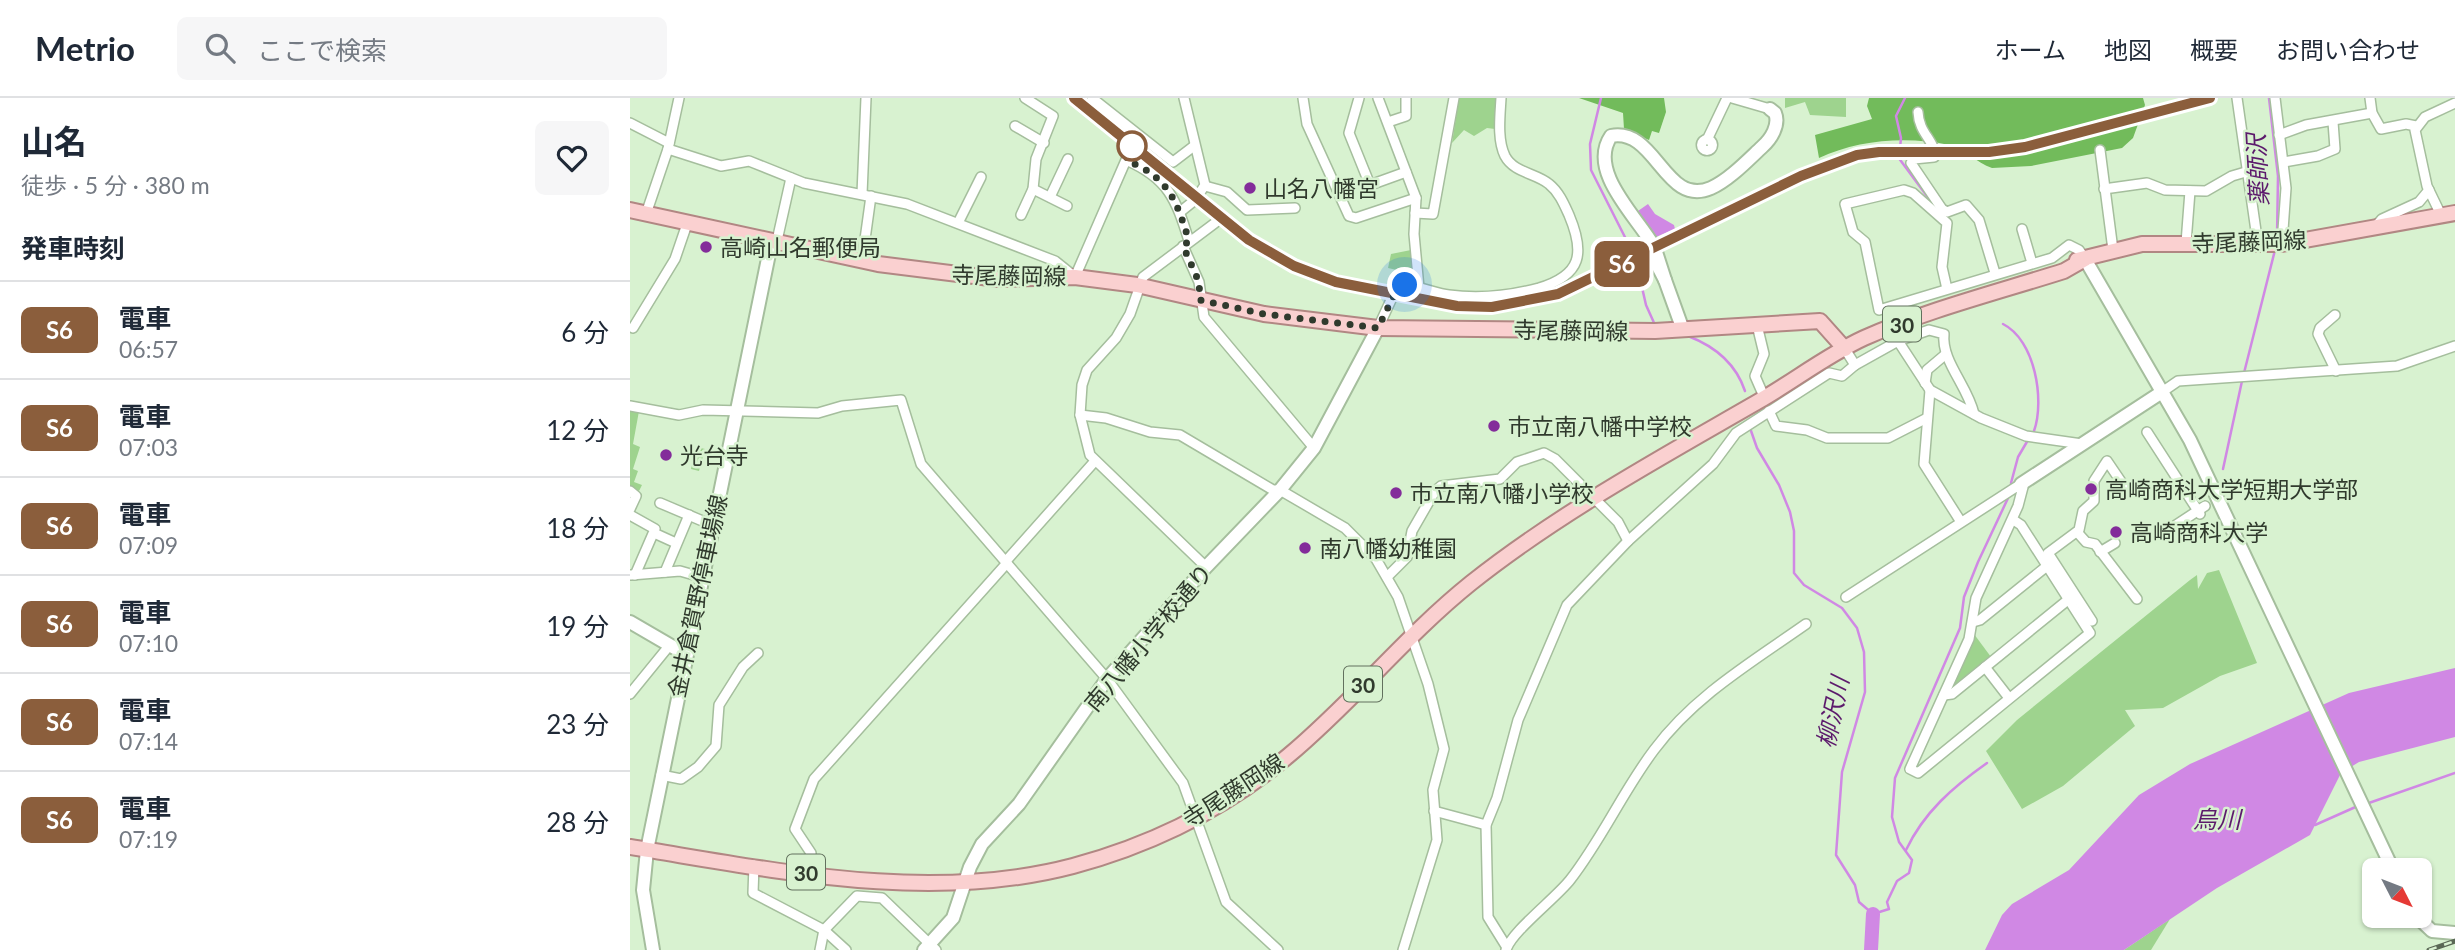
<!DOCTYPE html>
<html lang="ja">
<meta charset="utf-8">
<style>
body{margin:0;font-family:Lato,"Noto Sans JP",sans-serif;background:#f6f6f7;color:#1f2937;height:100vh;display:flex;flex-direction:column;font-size:26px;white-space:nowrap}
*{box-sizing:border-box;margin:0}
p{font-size:23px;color:#747a83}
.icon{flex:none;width:38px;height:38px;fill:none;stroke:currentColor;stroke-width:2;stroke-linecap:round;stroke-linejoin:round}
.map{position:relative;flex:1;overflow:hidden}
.side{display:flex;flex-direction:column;background:#fff;width:630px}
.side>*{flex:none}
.badge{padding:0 14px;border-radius:10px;font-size:24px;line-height:46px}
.needle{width:46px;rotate:132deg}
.tools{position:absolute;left:1732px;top:760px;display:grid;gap:14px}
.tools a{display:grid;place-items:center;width:70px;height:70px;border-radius:10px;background:#fff;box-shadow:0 2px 5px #0004;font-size:35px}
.you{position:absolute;width:35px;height:35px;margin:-18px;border:5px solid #fff;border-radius:50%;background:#1a73e8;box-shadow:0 0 0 10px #1a73e833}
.map>.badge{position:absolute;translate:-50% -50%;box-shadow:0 0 0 4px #fff}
h2{padding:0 21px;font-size:26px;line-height:63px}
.round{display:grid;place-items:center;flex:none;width:74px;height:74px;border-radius:10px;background:#f6f6f7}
.overview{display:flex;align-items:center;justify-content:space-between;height:119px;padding:0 21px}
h1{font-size:33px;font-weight:700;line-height:52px}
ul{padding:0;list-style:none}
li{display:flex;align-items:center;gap:21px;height:98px;padding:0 21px;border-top:2px solid #e0e1e3}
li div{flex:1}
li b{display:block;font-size:26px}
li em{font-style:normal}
li .badge{min-width:77px;font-weight:700;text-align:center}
header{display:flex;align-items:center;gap:42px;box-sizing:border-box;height:98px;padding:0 35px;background:#fff;border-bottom:2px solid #e0e1e3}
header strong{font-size:33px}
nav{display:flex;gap:38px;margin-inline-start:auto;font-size:24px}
.search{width:490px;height:63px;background:#f6f6f7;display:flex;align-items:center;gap:18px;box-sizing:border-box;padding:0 24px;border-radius:10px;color:#747a83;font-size:26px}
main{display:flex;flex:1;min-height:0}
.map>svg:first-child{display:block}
.green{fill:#9ed38e}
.forest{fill:#72bb5b}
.water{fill:#d088e4}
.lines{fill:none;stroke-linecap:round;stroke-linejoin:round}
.stream{stroke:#d088e4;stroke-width:2.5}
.river{stroke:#d088e4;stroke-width:14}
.street-casing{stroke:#a5be9d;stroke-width:12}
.secondary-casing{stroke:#a5be9d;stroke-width:16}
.primary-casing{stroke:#b18783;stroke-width:18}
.street{stroke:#fff;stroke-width:9}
.secondary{stroke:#fff;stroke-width:12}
.primary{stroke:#fad0d0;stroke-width:14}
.rail-casing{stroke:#5a6855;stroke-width:5}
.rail{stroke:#d8f2d0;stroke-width:2.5;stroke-dasharray:8;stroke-linecap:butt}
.line-casing{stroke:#fff;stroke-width:16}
.line{stroke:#8b5e3c;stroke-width:10}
.walk{stroke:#303a2d;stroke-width:7;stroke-dasharray:0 12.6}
.stop-dot{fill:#fff;stroke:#8b5e3c;stroke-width:3.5}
.poi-dot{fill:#832c9a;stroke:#d8f2d0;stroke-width:2.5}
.labels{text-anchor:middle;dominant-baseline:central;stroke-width:5;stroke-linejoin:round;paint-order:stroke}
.shield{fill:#d8f2d0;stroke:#62715e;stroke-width:2}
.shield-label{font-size:21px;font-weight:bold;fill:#303a2d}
.poi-label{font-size:23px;fill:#303a2d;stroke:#d8f2d0;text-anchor:start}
.street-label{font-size:23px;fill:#303a2d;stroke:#d8f2d0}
.water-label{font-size:24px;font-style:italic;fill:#5c1a6c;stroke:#d8f2d0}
</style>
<header>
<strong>Metrio</strong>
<div class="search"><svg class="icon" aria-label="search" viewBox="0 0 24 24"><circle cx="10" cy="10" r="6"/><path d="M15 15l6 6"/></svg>ここで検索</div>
<nav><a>ホーム</a><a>地図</a><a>概要</a><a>お問い合わせ</a></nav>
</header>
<main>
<section class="side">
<div class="overview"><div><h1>山名</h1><p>徒歩 · 5 分 · 380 m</p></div><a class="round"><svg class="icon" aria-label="heart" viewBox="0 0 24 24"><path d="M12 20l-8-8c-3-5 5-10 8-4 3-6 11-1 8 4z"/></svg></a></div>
<h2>発車時刻</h2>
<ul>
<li><span class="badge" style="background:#8b5e3c;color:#fff">S6</span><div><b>電車</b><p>06:57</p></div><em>6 分</em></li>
<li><span class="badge" style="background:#8b5e3c;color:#fff">S6</span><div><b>電車</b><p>07:03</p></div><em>12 分</em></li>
<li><span class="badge" style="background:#8b5e3c;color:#fff">S6</span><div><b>電車</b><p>07:09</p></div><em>18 分</em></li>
<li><span class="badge" style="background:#8b5e3c;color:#fff">S6</span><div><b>電車</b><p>07:10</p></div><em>19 分</em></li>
<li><span class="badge" style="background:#8b5e3c;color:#fff">S6</span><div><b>電車</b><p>07:14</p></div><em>23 分</em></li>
<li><span class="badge" style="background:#8b5e3c;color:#fff">S6</span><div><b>電車</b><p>07:19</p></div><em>28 分</em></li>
</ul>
</section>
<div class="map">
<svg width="1825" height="852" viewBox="0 0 1825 852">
<rect width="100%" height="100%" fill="#d8f2d0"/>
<g class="green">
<polygon points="829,0 865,0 865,31 857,30 844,38 834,32 822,45"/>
<polygon points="1155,0 1216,0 1216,19 1180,17 1175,4 1155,10"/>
<polygon points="781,152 786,172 783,181 773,181 771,173 758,170 761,156"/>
<polygon points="0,313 9,313 3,346 10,349 3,371 8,373 4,384 12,387 9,393 0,389"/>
<polygon points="66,349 75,351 69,373 61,371"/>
<polygon points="1589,472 1627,565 1590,578 1533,610 1495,612 1505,628 1433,688 1392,711 1356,653 1387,622 1560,482 1567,477 1568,491 1577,475"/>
<polygon points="1344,536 1361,559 1325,589 1322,587"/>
<polygon points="1540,821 1521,852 1494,852"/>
</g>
<g class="forest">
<polygon points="949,0 1034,0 1036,14 1029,35 1022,33 1019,42 994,31 993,15"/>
<path d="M1239,0H1513L1515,7L1503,40L1492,50L1401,68L1362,70C1347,65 1333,50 1319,47C1276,38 1228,42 1189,60L1185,37L1242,21L1237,8Z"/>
</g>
<g class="water">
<polygon points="1018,106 1025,116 1044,127 1045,131 1026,139 1008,113"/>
<polygon points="1825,570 1825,639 1729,664 1711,675 1680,737 1587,790 1494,852 1355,852 1372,817 1382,806 1439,772 1509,697 1560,666 1719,595"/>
</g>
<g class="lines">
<g class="stream">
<polyline points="971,0 960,46 961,72 1003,155"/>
<polyline points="1639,0 1648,78 1647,139"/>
<polyline points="1270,50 1271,40 1266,18 1275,0"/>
<polyline points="1268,59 1305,109"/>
<polyline points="1006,163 1016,207 1025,227"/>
<path d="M1373,226C1405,242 1415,302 1404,333"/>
<path d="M1058,238C1084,248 1106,266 1115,293"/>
<polyline points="1614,275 1645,152"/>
<polyline points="1120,330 1127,350 1149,387 1160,414 1164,433 1164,475 1174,487 1212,510 1227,530 1234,554 1235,594 1212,674 1206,757 1225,787 1229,804 1243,816 1259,811 1257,804 1267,783 1279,775 1282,762 1269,744 1262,719 1265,680 1330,530 1334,499 1348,464 1379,398"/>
<polyline points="1593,371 1612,283"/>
<polyline points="1381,385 1388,359 1398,342"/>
<polyline points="1736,706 1825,675"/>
<polyline points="1685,727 1730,707"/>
<path d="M1276,752C1294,714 1323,689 1357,665"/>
</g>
<polyline class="river" points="1241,852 1243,816"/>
<g class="street-casing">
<g id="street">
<polyline points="462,0 543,64 564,48"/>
<polyline points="673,0 677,26 719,118 726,120 786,100"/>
<polyline points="729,0 719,35 740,87 776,74"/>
<polyline points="748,0 786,100 784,136 789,190"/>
<polyline points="1102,0 1140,11"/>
<polyline points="1607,0 1628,147"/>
<polyline points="1645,0 1656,90 1652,146"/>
<polyline points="1740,0 1742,15 1751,31 1776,26 1786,28"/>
<path d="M1288,14C1289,37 1306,42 1304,59L1284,61L1281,65L1312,111L1317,114L1336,107L1349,122L1365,175"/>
<polyline points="758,24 776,18 776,0"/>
<polyline points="0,25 39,45"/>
<polyline points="385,28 414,45"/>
<polyline points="1649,37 1676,27 1742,15"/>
<circle cx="1077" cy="47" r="5.5"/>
<polyline points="1077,42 1097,0"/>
<path d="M38,51L91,68L119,63L174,85L277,106L425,163L445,179L496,62C538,80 546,101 559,143"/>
<polyline points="1470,52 1483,152"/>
<polyline points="1654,64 1688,58 1705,51 1703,24"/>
<polyline points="575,88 597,94 617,112 665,110"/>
<polyline points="403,91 437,108"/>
<polyline points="1474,91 1517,85 1535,92 1576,93 1602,78 1619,73"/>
<polyline points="232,96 236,0"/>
<polyline points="420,99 438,61"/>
<polyline points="550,114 565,102 575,87 554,0"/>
<polyline points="785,115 803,116 824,0"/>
<polyline points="16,116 38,51 49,0"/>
<polyline points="391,117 403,91 406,61 423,18 395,0"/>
<polyline points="1811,117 1797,88 1785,32 1795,19 1825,5"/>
<polyline points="328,125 351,79"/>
<polyline points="1746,128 1752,121 1789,104 1799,92"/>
<polyline points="1392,131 1402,165"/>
<polyline points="1556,145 1560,93"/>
<polyline points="146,147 161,80"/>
<polyline points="553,148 569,184 574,219 684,350"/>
<polyline points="232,163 241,98"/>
<polyline points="1317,191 1312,169 1317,125 1283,95 1274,92 1215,106 1223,134 1235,144 1249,212 1422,160 1439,147 1449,152 1455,161"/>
<polyline points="1705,217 1690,230 1688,236 1706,273"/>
<polyline points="1127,227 1134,256 1125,278 1132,294"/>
<polyline points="3,230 45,161 57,126"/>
<path d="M748,230L767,189C785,185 802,195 819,197C849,201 879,198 909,190C952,177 955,155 939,117C934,106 929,94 919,86C906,75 884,75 875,58C867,42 870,18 871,0"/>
<path d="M1268,243L1299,232L1314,236C1311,263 1338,288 1344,316"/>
<polyline points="1225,267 1268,243 1300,292 1351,320 1396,338 1452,346"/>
<polyline points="1295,285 1297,272 1316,256"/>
<polyline points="1300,292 1294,366 1331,424"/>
<polyline points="1532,294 1548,283 1767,268 1825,248"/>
<polyline points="0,308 49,317 73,312 188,315 212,308 271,302 291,366 477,581 553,685 596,804 648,852"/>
<polyline points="1139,313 1146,328 1177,332 1197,340 1258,340 1297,320"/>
<polyline points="450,317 476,320 520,334 550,337 643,392 650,392 715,430 746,461 768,499 798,586 814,651 803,692 807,742 773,852"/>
<polyline points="1517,334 1570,416"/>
<polyline points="0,393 6,398 0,411"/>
<polyline points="30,405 82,427"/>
<polyline points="0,417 25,431 5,477"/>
<polyline points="1543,429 1575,408"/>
<polyline points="1447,434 1456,444 1465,446 1507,501"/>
<polyline points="24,435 46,445"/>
<polyline points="1470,454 1485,445"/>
<polyline points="376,463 465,363"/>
<polyline points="576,469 460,357 450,317 452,287 457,272 486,240 500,216 513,179 585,125"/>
<polyline points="35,474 59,417"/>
<polyline points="1,477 50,473 71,479"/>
<polyline points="757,479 777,459 782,433 805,393 811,388 870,381 887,364 914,355 925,361 988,424 998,443"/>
<polyline points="1216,499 1383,391 1391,386 1393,389 1388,408 1346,500 1339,541 1280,671 1288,675 1460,535 1391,427 1382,421"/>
<polyline points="1462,523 1418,455 1449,432 1453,413 1464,403 1464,383 1477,363 1494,388"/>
<polyline points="1343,524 1350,522 1417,468"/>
<polyline points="1355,569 1379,600"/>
<polyline points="0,596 39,548"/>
<polyline points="1314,597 1322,596 1439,501"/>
<polyline points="31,677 51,681 68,669 86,648 89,607 113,569 128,555"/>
<polyline points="804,713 856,727"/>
<polyline points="124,767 123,795 194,832 216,852"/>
<polyline points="178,775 181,755 165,731 184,681 377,465"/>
<polyline points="876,848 858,819 856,727 867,700 888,622 937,507 998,443 1083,366 1106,335 1199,275 1212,278 1225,267 1215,251"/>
<polyline points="190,852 194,832 227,798 252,800 306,852"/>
<path d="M876,852C881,834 926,800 940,782C972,741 993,693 1024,652C1064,598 1122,564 1176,526"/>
</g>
</g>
<g class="secondary-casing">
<g id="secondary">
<path d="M1023,147C1007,119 957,73 981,38C1026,29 1035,110 1081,90C1099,82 1118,62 1132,49C1141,41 1150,27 1145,15L1140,11"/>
<polyline points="1022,157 1035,182 1026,154"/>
<polyline points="1455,161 1560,342 1763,772"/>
<polyline points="1035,182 1053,232"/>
<polyline points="1391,386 1532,294"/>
<polyline points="0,524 55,556"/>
<polyline points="1785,817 1802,833 1825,835"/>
<polyline points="23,852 13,792 17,752 141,146"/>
<polyline points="294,852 323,820 340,769 352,746 389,706 477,581 576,469 650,392 684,350 748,230"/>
</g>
</g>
<g class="primary-casing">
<g id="primary">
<polyline points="0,112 248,166 368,181 445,179 507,187 634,216 748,230 1025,233 1190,223 1215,251"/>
<polyline points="1447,162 1512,146 1652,146 1825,115"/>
<path d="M0,749C144,772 299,806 443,768C521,747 596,710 658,658C723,604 775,538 841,485C929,415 1032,359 1129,303C1164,283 1197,257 1234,240C1297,212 1368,194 1434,173L1455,161"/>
</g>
</g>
<use href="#street" class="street"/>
<use href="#secondary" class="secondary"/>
<use href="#primary" class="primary"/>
<g class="rail-casing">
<g id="rail">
<polyline points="444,0 619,142 664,168 706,184 827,208 862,209 928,196 1171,78 1227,57 1249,54 1359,54 1395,49 1580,0"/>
<polyline points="1799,852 1825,843"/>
</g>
</g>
<use href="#rail" class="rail"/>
</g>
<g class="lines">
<g class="line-casing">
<polyline id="line" points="444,0 619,142 664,168 706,184 827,208 862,209 928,196 1171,78 1227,57 1249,54 1359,54 1395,49 1580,0"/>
</g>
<use href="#line" class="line"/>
<path class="walk" d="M502,48L496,62C539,80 546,101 559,143L553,148L569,184L570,202L634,216L748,230L768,189L775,187"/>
</g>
<circle class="stop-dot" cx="502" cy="48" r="14"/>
<g class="poi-dot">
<circle cx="620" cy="90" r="7"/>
<circle cx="76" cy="149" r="7"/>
<circle cx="864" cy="328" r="7"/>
<circle cx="36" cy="357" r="7"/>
<circle cx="1461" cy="391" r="7"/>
<circle cx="766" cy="395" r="7"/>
<circle cx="1486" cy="434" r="7"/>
<circle cx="675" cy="450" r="7"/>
</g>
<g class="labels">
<g class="shield">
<rect x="1253" y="208.5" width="38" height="35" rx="5"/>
<rect x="714" y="568.5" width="38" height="35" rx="5"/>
<rect x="157" y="756.5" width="38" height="35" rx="5"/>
</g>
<g class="shield-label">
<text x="1272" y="226">30</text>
<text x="733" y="586">30</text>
<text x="176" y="774">30</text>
</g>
<g class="poi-label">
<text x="634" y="90">山名八幡宮</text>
<text x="90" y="149">高崎山名郵便局</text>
<text x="878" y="328">市立南八幡中学校</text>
<text x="50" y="357">光台寺</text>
<text x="1475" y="391">高崎商科大学短期大学部</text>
<text x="780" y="395">市立南八幡小学校</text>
<text x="1500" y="434">高崎商科大学</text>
<text x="689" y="450">南八幡幼稚園</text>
</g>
<g class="street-label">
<text transform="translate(1619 143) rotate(-2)">寺尾藤岡線</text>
<text transform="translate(379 177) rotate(1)">寺尾藤岡線</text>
<text transform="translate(941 232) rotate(1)">寺尾藤岡線</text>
<text transform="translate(67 498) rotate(-78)">金井倉賀野停車場線</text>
<text transform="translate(518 539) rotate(-50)">南八幡小学校通り</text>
<text transform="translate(603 692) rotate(-33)">寺尾藤岡線</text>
</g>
<g class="water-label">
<text transform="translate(1627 72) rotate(-93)">薬師沢</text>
<text transform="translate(1202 614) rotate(-78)">柳沢川</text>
<text x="1587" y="720">烏川</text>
</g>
</g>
</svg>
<div class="tools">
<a><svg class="needle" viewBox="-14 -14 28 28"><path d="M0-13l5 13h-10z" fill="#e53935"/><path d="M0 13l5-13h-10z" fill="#747a83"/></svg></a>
</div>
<div class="you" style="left:775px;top:187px"></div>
<b class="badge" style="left:992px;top:166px;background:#8b5e3c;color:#fff">S6</b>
</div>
</main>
